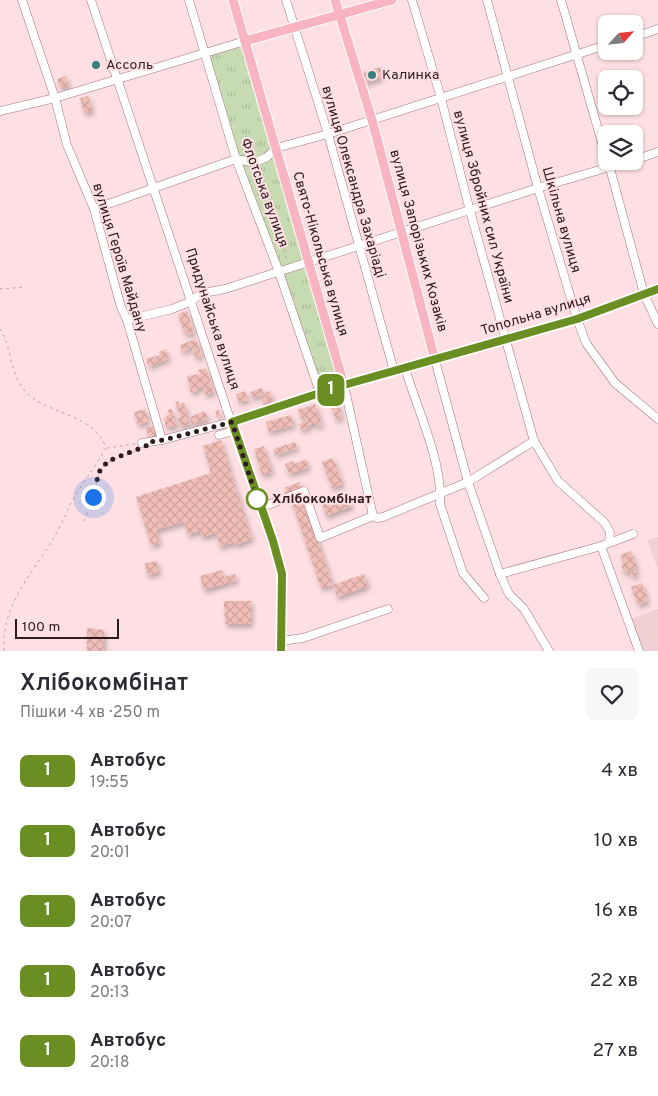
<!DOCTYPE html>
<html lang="uk">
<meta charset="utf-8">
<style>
body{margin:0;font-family:Overpass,sans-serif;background:#f7f7f7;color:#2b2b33;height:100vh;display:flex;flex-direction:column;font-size:19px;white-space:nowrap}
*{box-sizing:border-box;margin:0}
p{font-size:16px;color:#7c7c81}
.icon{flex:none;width:28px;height:28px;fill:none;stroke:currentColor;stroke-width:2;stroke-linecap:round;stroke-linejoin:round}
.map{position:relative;height:651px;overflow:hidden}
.side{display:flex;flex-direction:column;background:#fff;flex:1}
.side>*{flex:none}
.badge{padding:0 10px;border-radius:8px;font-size:18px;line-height:32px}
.needle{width:32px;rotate:63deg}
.buttons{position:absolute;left:598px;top:15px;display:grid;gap:10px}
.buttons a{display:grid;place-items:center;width:45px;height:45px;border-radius:8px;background:#fff;box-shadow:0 1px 4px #0004;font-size:25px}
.scale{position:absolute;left:15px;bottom:12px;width:104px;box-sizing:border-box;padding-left:5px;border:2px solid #2d1b1e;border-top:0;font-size:14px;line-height:18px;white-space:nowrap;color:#2d1b1e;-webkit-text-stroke:4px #fedfe3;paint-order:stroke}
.you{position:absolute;width:25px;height:25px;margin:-12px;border:4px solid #fff;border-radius:50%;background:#1a73e8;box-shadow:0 0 0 8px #1a73e833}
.map>.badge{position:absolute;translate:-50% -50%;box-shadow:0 0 0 2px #fff}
.round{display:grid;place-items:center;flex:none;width:52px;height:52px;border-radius:8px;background:#f7f7f7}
.summary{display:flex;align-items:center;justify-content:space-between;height:85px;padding:0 20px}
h1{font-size:24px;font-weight:600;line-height:38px}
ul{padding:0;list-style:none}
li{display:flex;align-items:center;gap:15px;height:70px;padding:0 20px}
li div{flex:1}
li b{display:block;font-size:19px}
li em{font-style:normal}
li .badge{min-width:55px;font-weight:700;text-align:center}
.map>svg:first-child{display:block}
.built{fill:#f2cfd3}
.grass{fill:url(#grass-tufts)}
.building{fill:url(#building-cross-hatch);filter:url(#shadow)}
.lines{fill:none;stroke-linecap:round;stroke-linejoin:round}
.minor-casing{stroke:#a3757c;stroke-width:9}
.major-casing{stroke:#fff;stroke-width:11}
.path{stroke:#b89ea1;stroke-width:1;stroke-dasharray:2.5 4;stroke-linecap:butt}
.minor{stroke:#fff;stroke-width:8}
.major{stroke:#f8b4c1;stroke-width:9}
.line-casing{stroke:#fff;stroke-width:11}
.line{stroke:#6b8e23;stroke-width:8}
.walk{stroke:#2d1b1e;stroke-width:5;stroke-dasharray:0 9}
.poi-dot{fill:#38807b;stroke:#fedfe3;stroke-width:2}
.stop-dot{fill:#fff;stroke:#6b8e23;stroke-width:2.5}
.labels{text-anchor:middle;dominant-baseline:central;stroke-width:4;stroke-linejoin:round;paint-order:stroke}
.poi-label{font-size:14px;fill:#2d1b1e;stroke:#fedfe3;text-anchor:start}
.street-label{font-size:14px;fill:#2d1b1e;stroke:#fedfe3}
.stop-label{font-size:14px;font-weight:bold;fill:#2d1b1e;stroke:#fedfe3;text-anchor:start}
</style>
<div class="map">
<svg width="658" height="651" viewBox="0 0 658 651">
<defs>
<pattern id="grass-tufts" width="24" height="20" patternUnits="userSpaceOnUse" patternTransform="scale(1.25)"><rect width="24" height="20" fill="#c7dbb2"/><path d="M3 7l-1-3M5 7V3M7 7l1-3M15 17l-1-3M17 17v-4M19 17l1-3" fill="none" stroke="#abbb99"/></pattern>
<pattern id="building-cross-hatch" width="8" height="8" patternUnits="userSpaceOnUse" patternTransform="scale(1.25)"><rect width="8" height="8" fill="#f0beb7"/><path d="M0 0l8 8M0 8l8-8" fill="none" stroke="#cea39d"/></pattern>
<filter id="shadow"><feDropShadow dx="2" dy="3.5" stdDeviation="2.5" flood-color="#0004"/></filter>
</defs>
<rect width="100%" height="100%" fill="#fedfe3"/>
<g class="built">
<polygon points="658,537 658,569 647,540"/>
<polygon points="658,609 658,651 643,651 631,619"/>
</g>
<path class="grass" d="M238,47L241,48L244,52L336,367C334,379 331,383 321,388L238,154L210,62L211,57L213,54Z"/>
<g class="building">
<polygon points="380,67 383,77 365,83 362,73"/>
<polygon points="66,76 69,86 60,88 57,79"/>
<polygon points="88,96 93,111 84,113 80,98"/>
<polygon points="187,311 194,333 188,335 187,332 184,333 178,314"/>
<polygon points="196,339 202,356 196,358 194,353 193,354 192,346 189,347 190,349 182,352 180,345"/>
<polygon points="166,349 168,359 150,366 148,365 146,359 160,355 159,352"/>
<polygon points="206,368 214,392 205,395 203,387 205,387 204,385 204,386 198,388 198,390 191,393 187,376 200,374 198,370"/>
<polygon points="262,388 264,394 252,398 250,392"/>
<polygon points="245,391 248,400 239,402 236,394"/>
<polygon points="270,391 273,401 264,405 261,397 266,396 265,393"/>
<polygon points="179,401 179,404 184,403 190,424 180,426 178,418 181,417 175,402"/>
<polygon points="335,403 339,405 341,418 335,420 334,412 331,408 332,404"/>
<polygon points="315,404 322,425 317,426 316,423 308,425 309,428 301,430 299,424 306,422 305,418 301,419 298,410"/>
<polygon points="145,409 149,421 138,425 134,412"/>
<polygon points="172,409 176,427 166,427 164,418 167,417 167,415 169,415 168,410"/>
<polygon points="219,410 221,416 217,417 215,411"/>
<polygon points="205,411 208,419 192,424 190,417"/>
<polygon points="291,415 294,425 269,432 266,422"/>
<polygon points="153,426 156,435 148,437 146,428"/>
<polygon points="221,440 252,539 235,545 234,542 220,547 216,533 202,537 200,531 188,535 184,522 156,530 160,543 151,545 136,497 211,473 203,446"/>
<polygon points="295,442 297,448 275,455 273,449"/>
<polygon points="264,446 272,472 262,475 254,449"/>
<polygon points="333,458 343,484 332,488 322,462"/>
<polygon points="306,459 309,467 289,474 285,464 293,461 294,464"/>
<polygon points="300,482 302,487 286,494 284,488"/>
<polygon points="302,493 333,585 321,588 290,497"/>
<polygon points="347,495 352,506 326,516 322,504"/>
<polygon points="631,551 637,568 624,573 621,566 624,565 620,555"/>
<polygon points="157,561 159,573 147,575 145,563"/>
<polygon points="222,570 224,577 235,574 237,580 204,590 200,576"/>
<polygon points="636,570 638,574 632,577 630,572"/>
<polygon points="364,574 368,586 337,597 333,585"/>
<polygon points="642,583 648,601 638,605 631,587"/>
<polygon points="224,601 251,601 251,624 225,624"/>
<polygon points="87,628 104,630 104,651 87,651"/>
</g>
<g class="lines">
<g class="minor-casing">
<g id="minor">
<polyline points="22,0 55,98 67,145 94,209 121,307 127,320 162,440"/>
<polyline points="91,0 231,422 162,440 142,443"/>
<polyline points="189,0 236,159 279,272 320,393"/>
<polyline points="286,0 328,134 394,371"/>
<polyline points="412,0 441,98 470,211 534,441 558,481 604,522 610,532 609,542"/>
<polyline points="487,0 538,188 577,319 586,343 615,383 658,419"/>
<polyline points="561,0 606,157"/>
<polyline points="634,37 658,29"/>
<polyline points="0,111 55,98 245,41"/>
<polyline points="634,160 658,152"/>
<polyline points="608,161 644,294 658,324"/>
<polyline points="94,209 236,159 251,162 258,161 267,157 276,148 328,134 606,45"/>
<polyline points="127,320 172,309 187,303 203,293 225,289 538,188 630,161"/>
<polyline points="435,360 468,482 500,574 509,594 524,609 549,651"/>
<path d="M405,368C417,409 443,462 440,504L463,573L484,598"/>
<polyline points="344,385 373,516"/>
<polyline points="219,435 234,431"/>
<polyline points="260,508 304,491 320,538 373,516"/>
<polyline points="373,516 377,518 383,517 468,482 534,441"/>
<polyline points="601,546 639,651"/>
<polyline points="500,574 601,546 633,534"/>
<polyline points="281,641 303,638 388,609"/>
</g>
</g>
<g class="major-casing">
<g id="major">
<polyline points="233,0 344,385"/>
<polyline points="335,0 372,120 435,360"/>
<polyline points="245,41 392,0"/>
<polyline points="281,651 282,574 273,541 231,422 344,385 577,319 658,289"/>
</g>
</g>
<g class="path">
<polyline points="261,168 271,198 287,261"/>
<polyline points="0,289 26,287"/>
<path d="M0,329C13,349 9,377 29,395C52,415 95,415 106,448C95,467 82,484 71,503C65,516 59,529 52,541C30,576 1,607 4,651"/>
<polyline points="107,448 135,444"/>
<path d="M84,521L92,502L99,472C111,455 124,459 139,449"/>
</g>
<use href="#minor" class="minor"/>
<use href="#major" class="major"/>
</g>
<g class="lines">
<g class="line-casing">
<polyline id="line" points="281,651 282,574 273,541 232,422 344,385 577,319 658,289"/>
</g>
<use href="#line" class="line"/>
<polyline class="walk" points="93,497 99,472 108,461 146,446 148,442 164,440 232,422 257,499"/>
</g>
<g class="poi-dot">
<circle cx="96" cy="65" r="5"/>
<circle cx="372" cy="75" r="5"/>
</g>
<circle class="stop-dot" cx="257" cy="499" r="10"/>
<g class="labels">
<g class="poi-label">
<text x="106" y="65">Ассоль</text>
<text x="382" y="75">Калинка</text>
</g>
<g class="street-label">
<text transform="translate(353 182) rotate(74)">вулиця Олександра Захаріаді</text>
<text transform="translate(264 193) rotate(70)">Флотська вулиця</text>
<text transform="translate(483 207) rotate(75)">вулиця Збройних сил України</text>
<text transform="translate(561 220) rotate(74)">Шкільна вулиця</text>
<text transform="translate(418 241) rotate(75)">вулиця Запорізьких Козаків</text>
<text transform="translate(320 254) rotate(74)">Свято-Нікольська вулиця</text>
<text transform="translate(119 258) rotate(73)">вулиця Героїв Майдану</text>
<text transform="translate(536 315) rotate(-17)">Топольна вулиця</text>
<text transform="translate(212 319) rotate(72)">Придунайська вулиця</text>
</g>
<g class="stop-label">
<text x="272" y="499">Хлібокомбінат</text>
</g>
</g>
</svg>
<div class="buttons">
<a><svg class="needle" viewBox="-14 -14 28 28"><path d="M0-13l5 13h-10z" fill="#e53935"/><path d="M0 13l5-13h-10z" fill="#7c7c81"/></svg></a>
<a><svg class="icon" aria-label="locate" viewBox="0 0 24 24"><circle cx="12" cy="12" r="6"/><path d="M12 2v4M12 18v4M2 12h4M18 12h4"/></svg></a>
<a><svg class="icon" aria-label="layers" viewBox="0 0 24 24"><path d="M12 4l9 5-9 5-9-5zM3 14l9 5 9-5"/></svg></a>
</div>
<div class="scale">100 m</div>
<div class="you" style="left:93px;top:497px"></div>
<b class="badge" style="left:331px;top:390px;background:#6b8e23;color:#fff">1</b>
</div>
<section class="side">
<div class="summary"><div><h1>Хлібокомбінат</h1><p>Пішки · 4 хв · 250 m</p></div><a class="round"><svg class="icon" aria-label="heart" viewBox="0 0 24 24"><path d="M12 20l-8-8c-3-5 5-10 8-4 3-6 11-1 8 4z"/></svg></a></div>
<ul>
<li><span class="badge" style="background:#6b8e23;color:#fff">1</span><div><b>Автобус</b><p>19:55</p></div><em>4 хв</em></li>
<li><span class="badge" style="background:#6b8e23;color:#fff">1</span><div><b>Автобус</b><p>20:01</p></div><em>10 хв</em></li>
<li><span class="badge" style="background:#6b8e23;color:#fff">1</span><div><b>Автобус</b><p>20:07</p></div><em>16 хв</em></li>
<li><span class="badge" style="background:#6b8e23;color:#fff">1</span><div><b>Автобус</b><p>20:13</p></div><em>22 хв</em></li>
<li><span class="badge" style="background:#6b8e23;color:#fff">1</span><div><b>Автобус</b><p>20:18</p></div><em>27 хв</em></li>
</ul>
</section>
